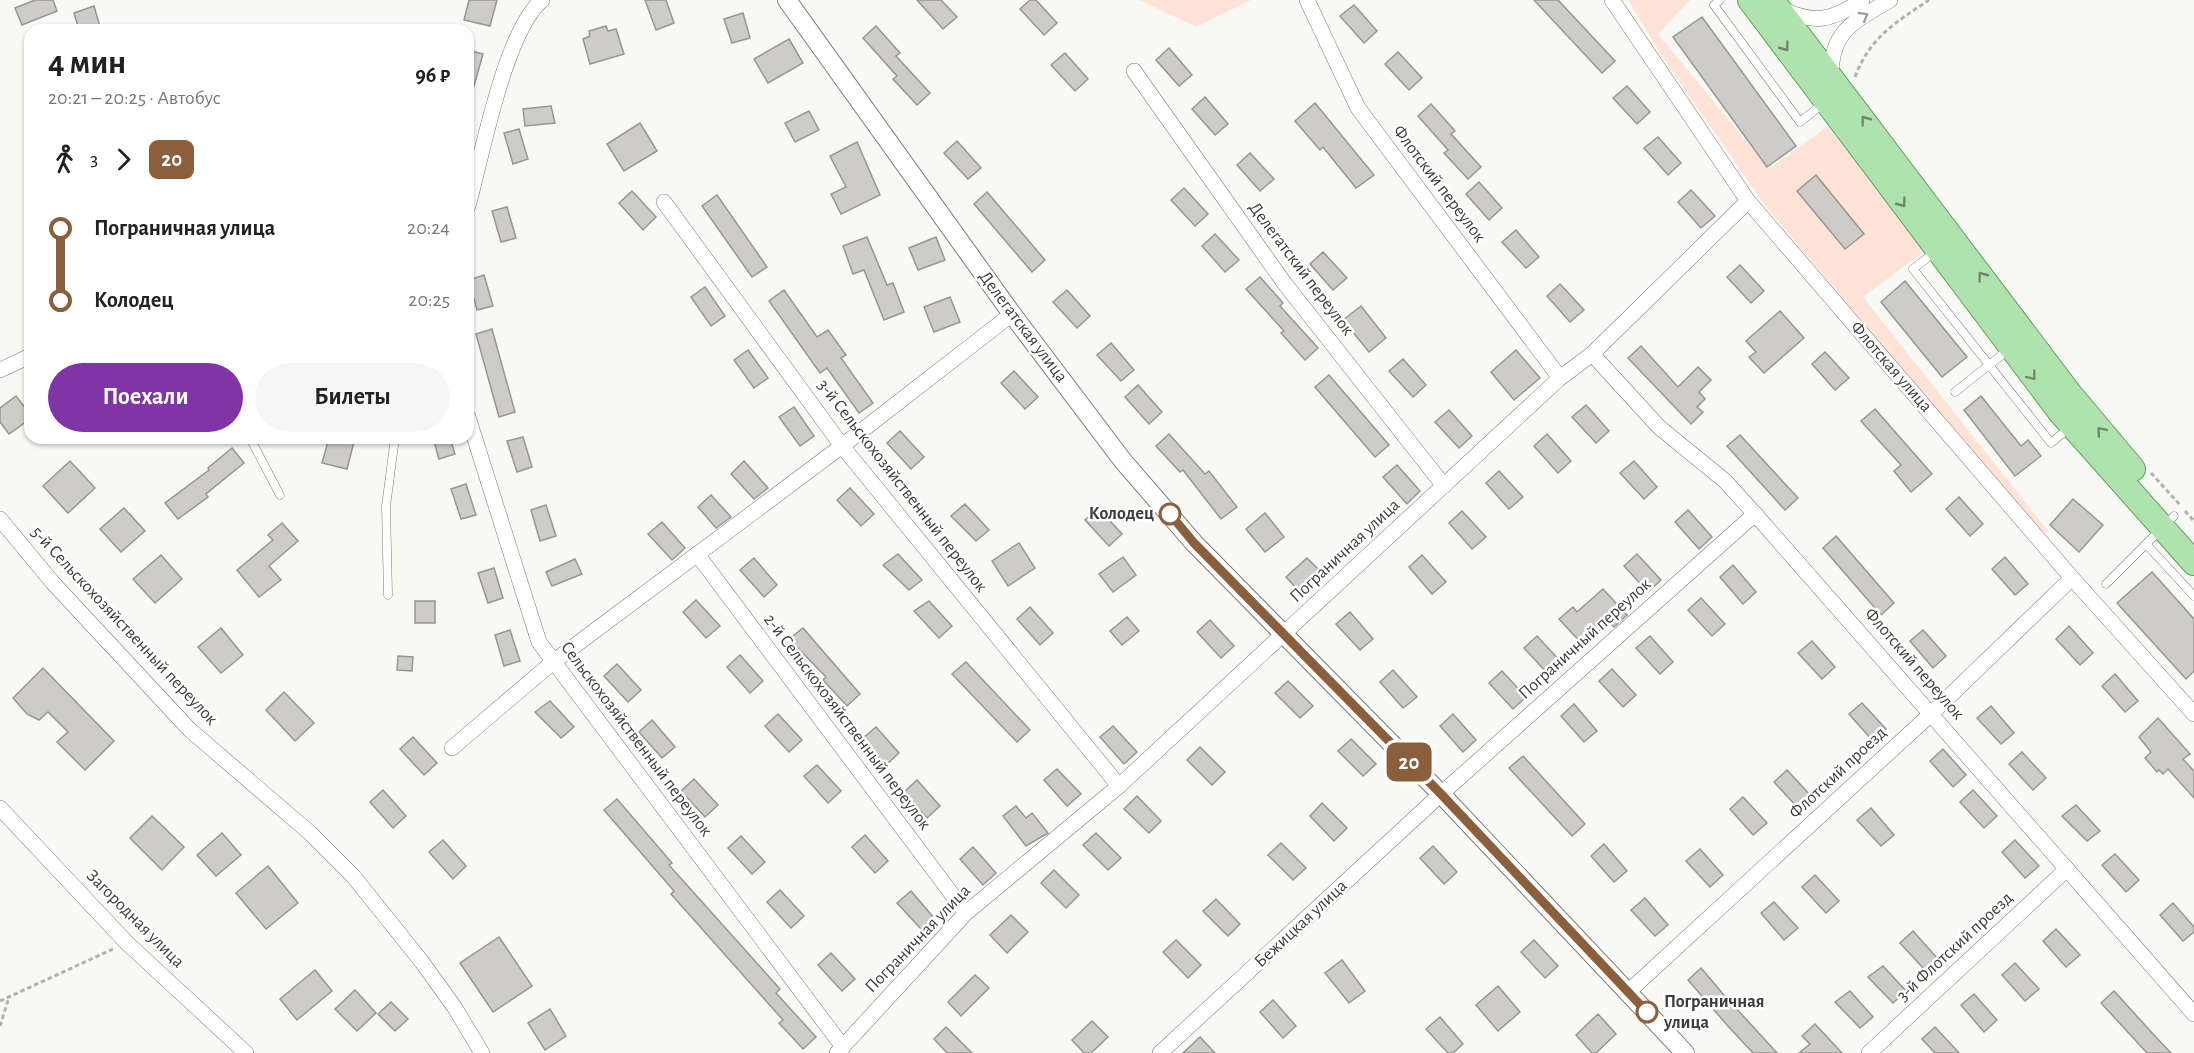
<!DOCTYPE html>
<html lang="ru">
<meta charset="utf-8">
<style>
body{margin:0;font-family:"Alegreya Sans",sans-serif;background:#f6f6f6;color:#222;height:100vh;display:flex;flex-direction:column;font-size:22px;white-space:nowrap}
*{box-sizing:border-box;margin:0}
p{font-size:20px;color:#767676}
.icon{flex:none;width:33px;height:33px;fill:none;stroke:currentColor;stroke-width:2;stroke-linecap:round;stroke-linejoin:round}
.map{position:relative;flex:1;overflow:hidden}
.sheet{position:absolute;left:24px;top:24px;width:450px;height:420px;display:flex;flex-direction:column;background:#fff;border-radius:18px;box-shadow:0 2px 4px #0004}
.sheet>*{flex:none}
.badge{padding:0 12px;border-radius:9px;font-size:21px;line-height:39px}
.map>.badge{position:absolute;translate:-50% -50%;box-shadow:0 0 0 3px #fff}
.legs{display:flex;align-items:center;gap:9px;height:66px;padding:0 24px;font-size:20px}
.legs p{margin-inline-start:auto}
.overview{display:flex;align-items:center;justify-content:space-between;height:102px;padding:0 24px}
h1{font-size:33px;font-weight:600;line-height:45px}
.action{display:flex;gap:12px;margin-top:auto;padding:12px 24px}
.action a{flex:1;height:69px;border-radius:36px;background:#8034a5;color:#fff;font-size:24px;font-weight:600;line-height:69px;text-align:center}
.action a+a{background:#f6f6f6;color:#222}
ul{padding:0 24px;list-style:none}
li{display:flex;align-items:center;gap:21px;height:72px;font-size:22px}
li i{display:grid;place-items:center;width:9px;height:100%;margin:0 8px;background:currentColor}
li i::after{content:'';width:15px;height:15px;margin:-8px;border:4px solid;border-radius:50%;background:#fff}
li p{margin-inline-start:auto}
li:first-child i{background:linear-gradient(#0000 50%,currentColor 0)}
li:last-child i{background:linear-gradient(currentColor 50%,#0000 0)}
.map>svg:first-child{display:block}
.green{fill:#fee3d6}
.building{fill:#ceccc8;stroke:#989693;stroke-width:1.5}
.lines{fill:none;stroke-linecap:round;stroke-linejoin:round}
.service-casing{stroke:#7b7b78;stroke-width:9}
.minor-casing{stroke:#7b7b78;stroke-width:16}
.tertiary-casing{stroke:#7b7b78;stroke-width:20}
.primary-casing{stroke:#639d61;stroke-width:26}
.path{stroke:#b1b1ad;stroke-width:3;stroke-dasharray:4.5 3;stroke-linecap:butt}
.service{stroke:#fff;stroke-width:8}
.minor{stroke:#fff;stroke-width:15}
.tertiary{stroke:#fff;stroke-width:18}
.primary{stroke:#aee3ad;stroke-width:24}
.oneway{stroke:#9e9e9d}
.oneway2{stroke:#70886e}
.line-1-casing{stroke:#fff;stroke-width:14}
.line-1{stroke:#8b5e3c;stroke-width:9}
.stop-1-dot{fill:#fff;stroke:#8b5e3c;stroke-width:3}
.labels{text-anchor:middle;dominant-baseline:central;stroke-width:5;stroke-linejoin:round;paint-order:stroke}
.street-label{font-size:18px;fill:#3d3d3b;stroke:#fff}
.stop-label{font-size:18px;font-weight:bold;fill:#3d3d3b;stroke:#fff;text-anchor:end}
</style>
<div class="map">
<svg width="2194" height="1053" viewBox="0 0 2194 1053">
<rect width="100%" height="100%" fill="#f8f9f4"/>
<g class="green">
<polygon points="1140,0 1251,0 1196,27"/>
<polygon points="1628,0 1690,0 1658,34 1769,169 1828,126 1926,250 1863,297 2048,531 2042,536 1764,204 1666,62"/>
</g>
<g class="building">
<polygon points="35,0 53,0 57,11 22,25 15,8"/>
<polygon points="469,0 497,0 490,26 464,20"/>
<polygon points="645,0 666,0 674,23 656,30"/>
<polygon points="917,0 941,0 957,17 943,29"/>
<polygon points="1030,0 1036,0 1057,23 1044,35 1020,9"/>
<polygon points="1534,0 1558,0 1615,61 1602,73"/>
<polygon points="1354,5 1377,31 1364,43 1340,16"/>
<polygon points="94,6 101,30 79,30 74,13"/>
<polygon points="743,13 750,38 732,43 724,19"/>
<polygon points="1702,17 1796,146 1767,167 1673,37"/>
<polygon points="606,26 608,31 616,29 624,54 590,64 583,39 590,36 589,31"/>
<polygon points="876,26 900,53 896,56 930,93 917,105 893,79 897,76 863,38"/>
<polygon points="789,39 803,63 768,83 754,59"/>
<polygon points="1169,48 1192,75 1179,86 1156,60"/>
<polygon points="468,50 483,54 472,93 468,92"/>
<polygon points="1398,52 1422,78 1409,90 1385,64"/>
<polygon points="1065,53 1088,79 1075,91 1051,65"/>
<polygon points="1627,86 1650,112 1637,124 1613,98"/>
<polygon points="1205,97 1228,124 1215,135 1192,109"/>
<polygon points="1315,103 1374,175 1356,188 1323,147 1320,150 1295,121"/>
<polygon points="1431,104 1455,131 1451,134 1481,167 1468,179 1444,153 1448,150 1418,116"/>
<polygon points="551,106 555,123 525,126 523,109"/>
<polygon points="809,111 819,130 795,142 785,123"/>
<polygon points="640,123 657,151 624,171 607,144"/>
<polygon points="519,129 528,159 513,164 504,133"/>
<polygon points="1658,137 1681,163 1668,175 1644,148"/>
<polygon points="957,141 981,168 968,179 944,153"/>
<polygon points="857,142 880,195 841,214 831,194 846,187 830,156"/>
<polygon points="1250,153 1274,179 1260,191 1237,165"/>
<polygon points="1816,175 1864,234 1845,249 1797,191"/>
<polygon points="1479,182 1502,208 1489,220 1466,194"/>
<polygon points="1184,188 1208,214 1195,226 1171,200"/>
<polygon points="1691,190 1715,216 1701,228 1678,202"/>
<polygon points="632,191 656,217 643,230 619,203"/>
<polygon points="987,192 1045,260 1032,272 974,204"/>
<polygon points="717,195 767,267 752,277 702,206"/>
<polygon points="507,207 516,238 501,242 492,211"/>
<polygon points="1516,230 1539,257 1526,268 1502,242"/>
<polygon points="1215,234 1239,260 1225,272 1202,246"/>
<polygon points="867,237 887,285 893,283 904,312 884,320 864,270 853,274 843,246"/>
<polygon points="936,237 945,260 918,270 909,248"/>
<polygon points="1323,252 1347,278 1333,290 1310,264"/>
<polygon points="1740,265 1764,291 1751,303 1727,277"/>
<polygon points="484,275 493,306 477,310 469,280"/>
<polygon points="1260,277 1283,303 1280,306 1318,348 1305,360 1281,333 1284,331 1246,289"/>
<polygon points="1905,281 1967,357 1942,377 1881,302"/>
<polygon points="1560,284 1584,310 1570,322 1547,296"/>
<polygon points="705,287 725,316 711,326 691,297"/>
<polygon points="784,290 817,337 828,330 846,355 841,358 873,403 859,413 827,368 820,373 769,301"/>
<polygon points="1067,290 1090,316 1077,328 1053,302"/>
<polygon points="950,297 960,322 934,332 924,307"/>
<polygon points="1361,306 1386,338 1369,352 1343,320"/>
<polygon points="1780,311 1804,338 1764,373 1749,357 1756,352 1746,341"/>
<polygon points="492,329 515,412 499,417 476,334"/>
<polygon points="1111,343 1134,370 1121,381 1097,355"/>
<polygon points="1641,346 1678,387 1698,367 1711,380 1699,392 1705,399 1697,407 1703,412 1691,424 1628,358"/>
<polygon points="748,350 768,378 754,388 734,360"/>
<polygon points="1516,350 1540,378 1514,400 1491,372"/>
<polygon points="1825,352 1849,378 1835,390 1812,364"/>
<polygon points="1403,359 1426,385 1413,397 1389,371"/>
<polygon points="1014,371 1038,397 1025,409 1001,383"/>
<polygon points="1329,375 1389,445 1375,457 1315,387"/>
<polygon points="1138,385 1162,412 1149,424 1125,397"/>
<polygon points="16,396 30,414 30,419 9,434 0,422 0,408"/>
<polygon points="1981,396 2021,446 2028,440 2041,456 2015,476 1964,410"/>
<polygon points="1586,405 1609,431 1596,443 1572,417"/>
<polygon points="794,407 814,436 800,446 779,417"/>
<polygon points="1875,409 1932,474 1911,492 1894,471 1901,465 1861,421"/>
<polygon points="1449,410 1472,436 1459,448 1435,422"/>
<polygon points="900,431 924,457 911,469 887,443"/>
<polygon points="1169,434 1205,474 1209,471 1237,507 1221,519 1183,470 1180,472 1156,446"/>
<polygon points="1547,434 1571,461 1558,473 1534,446"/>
<polygon points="1740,435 1798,498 1785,510 1727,446"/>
<polygon points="523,437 532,467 517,472 507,441"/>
<polygon points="329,438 355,438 347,469 322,463"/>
<polygon points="433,438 450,438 455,454 439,459"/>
<polygon points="232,448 244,463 206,494 208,497 178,519 165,503 209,470 208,468"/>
<polygon points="70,461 95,488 68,513 43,486"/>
<polygon points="744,461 768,488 754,499 731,474"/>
<polygon points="1634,461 1657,487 1644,499 1620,473"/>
<polygon points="1397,465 1420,491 1407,504 1383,477"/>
<polygon points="1499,471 1523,497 1509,509 1486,483"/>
<polygon points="466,484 476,515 461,519 451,489"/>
<polygon points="850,488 874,514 861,526 837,500"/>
<polygon points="711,495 731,517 716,528 698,507"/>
<polygon points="1959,497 1983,524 1970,536 1946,509"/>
<polygon points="2073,499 2103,525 2079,552 2050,525"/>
<polygon points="965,504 989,530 976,541 951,516"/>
<polygon points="546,505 556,536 540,541 531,510"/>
<polygon points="124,508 145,531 121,552 100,529"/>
<polygon points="1098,508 1122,534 1109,546 1085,520"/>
<polygon points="1688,510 1712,537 1699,549 1675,522"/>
<polygon points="1462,511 1486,537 1472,549 1449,523"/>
<polygon points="1265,513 1284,537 1265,552 1246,529"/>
<polygon points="662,522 685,548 672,560 648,534"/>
<polygon points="282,523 298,541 269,566 281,580 259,597 237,570 273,540 268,535"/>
<polygon points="1836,536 1894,603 1881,615 1823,548"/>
<polygon points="1019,543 1035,568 1008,586 992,561"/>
<polygon points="898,554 922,580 909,590 883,565"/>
<polygon points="1637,554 1661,580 1648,592 1624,566"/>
<polygon points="161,555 182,579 155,603 133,579"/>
<polygon points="1422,555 1446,582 1432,594 1409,567"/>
<polygon points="1123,557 1136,575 1113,592 1099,574"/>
<polygon points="2005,557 2028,584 2015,595 1992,569"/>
<polygon points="754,558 777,585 764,597 740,570"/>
<polygon points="1307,558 1319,570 1298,590 1286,577"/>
<polygon points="575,559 582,574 552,586 546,572"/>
<polygon points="1733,565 1756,592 1743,604 1720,577"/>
<polygon points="494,568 503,598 488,603 478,573"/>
<polygon points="2152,572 2194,619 2194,671 2186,679 2117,603"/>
<polygon points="1603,589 1627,615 1614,627 1609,622 1583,645 1559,619 1573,607 1577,612"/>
<polygon points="1701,598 1725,624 1712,636 1688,610"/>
<polygon points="696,600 720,626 706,638 683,612"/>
<rect x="415" y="601" width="20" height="22"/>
<polygon points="929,601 952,626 939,638 914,611"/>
<polygon points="1030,607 1053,633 1040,645 1017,619"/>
<polygon points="1350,612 1373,639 1360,650 1336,624"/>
<polygon points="1127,617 1139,631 1122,645 1110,631"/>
<polygon points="1210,620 1234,646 1221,658 1197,632"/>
<polygon points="2069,626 2093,653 2080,665 2056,639"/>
<polygon points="221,628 243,655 221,673 198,647"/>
<polygon points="803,628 860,694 847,706 823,680 826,677 789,639"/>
<polygon points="510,630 520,661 504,666 495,635"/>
<polygon points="1923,630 1946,656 1933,668 1910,641"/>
<polygon points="1537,636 1561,662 1548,674 1524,648"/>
<polygon points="1650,636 1673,662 1660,674 1636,648"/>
<polygon points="1812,641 1835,667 1822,679 1798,653"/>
<polygon points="740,655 763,681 750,693 727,667"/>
<polygon points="398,656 413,657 412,671 397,670"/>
<polygon points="966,662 1030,730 1017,742 952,674"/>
<polygon points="617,664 641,690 628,702 604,676"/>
<polygon points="43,668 114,741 85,770 57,742 68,732 48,712 39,720 27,714 13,698"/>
<polygon points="1612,669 1636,695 1623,707 1599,681"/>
<polygon points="1393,670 1417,697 1403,708 1380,682"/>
<polygon points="1502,671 1526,697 1513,709 1489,683"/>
<polygon points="2115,674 2138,701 2125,712 2102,686"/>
<polygon points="1288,681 1313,706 1300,718 1275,693"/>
<polygon points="284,692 314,723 295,741 266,710"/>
<polygon points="550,701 574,727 561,738 535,712"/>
<polygon points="1862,703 1886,729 1873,741 1849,714"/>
<polygon points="1574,704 1597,731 1584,742 1561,716"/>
<polygon points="1991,706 2014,733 2001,744 1977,718"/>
<polygon points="778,714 802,740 789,752 765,726"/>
<polygon points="1453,714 1476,740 1463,752 1440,726"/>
<polygon points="2158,718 2190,754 2183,759 2194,771 2194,798 2168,769 2163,774 2159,770 2157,772 2145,758 2151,752 2139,737"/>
<polygon points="652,720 675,747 662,758 639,732"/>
<polygon points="1113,726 1137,752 1124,764 1100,737"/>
<polygon points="876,727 899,753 886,765 862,739"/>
<polygon points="413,737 437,763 424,775 400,749"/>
<polygon points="1351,739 1376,764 1363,776 1338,751"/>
<polygon points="1200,747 1225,772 1212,785 1187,760"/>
<polygon points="1943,749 1966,775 1953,787 1930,761"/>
<polygon points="2022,752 2046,778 2033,790 2009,764"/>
<polygon points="1523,756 1585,824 1572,836 1509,768"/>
<polygon points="817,765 841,791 828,803 804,776"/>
<polygon points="1057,769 1081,794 1067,806 1044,780"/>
<polygon points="1787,770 1811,796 1798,808 1774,782"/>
<polygon points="694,779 718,805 705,817 681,791"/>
<polygon points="917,780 940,806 927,818 904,792"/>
<polygon points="383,790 406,816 393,828 370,802"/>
<polygon points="1973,790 1997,816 1984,828 1960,802"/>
<polygon points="1137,796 1161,821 1149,833 1124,809"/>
<polygon points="1743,797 1767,823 1753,835 1730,809"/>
<polygon points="617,799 672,863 669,865 780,989 776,993 816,1037 803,1049 779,1023 783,1020 671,894 674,891 604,810"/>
<polygon points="1322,803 1347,828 1334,841 1310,816"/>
<polygon points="2076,805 2100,831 2087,841 2062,816"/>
<polygon points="1016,806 1026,818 1032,813 1048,833 1026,846 1003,816"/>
<polygon points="1871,808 1894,835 1881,846 1857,820"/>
<polygon points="152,816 184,847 162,870 130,838"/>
<polygon points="222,833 241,855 216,876 197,855"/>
<polygon points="1096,833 1121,858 1108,870 1083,845"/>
<polygon points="865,835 888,861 875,873 852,847"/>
<polygon points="741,836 765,862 752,874 728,848"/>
<polygon points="443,840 466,866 453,879 429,852"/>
<polygon points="2015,840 2039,866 2025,878 2002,852"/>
<polygon points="1281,843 1306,868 1293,880 1268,855"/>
<polygon points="1604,844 1627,871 1614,882 1591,856"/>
<polygon points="1433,846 1457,872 1444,884 1420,858"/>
<polygon points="973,847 996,873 983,885 960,859"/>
<polygon points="1700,849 1723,875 1710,887 1686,861"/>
<polygon points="2115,854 2139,880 2126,892 2102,865"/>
<polygon points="268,866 298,903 266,929 236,893"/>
<polygon points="1054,870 1079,895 1066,908 1041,883"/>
<polygon points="1815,875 1839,901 1826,913 1802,887"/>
<polygon points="780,890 804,916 791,928 767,902"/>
<polygon points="911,891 934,918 921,929 897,903"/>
<polygon points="1645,898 1668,925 1655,936 1631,910"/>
<polygon points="1216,899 1240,924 1228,936 1203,911"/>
<polygon points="1774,902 1798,928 1784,940 1761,913"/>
<polygon points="2173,903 2194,927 2194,932 2183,941 2160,915"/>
<polygon points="1011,915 1028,932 1007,953 990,935"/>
<polygon points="2056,929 2080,955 2066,967 2043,941"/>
<polygon points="1913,931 1937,958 1924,969 1900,943"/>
<polygon points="499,937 532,986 493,1012 460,963"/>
<polygon points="1176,940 1201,965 1188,978 1163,952"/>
<polygon points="1534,940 1558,966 1545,978 1521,952"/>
<polygon points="831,953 855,979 842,991 818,965"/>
<polygon points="1342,960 1365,991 1349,1003 1325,973"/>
<polygon points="2015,963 2039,989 2025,1001 2002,975"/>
<polygon points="1883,966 1906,991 1893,1003 1868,977"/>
<polygon points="1701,968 1724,995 1777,1053 1753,1053 1727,1025 1688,980"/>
<polygon points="315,970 332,991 297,1020 280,999"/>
<polygon points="975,975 989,988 961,1016 948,1002"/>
<polygon points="1498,986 1520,1012 1498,1031 1476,1005"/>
<polygon points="355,990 376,1013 357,1031 335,1009"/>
<polygon points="1850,991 1873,1017 1860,1028 1835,1002"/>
<polygon points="2114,991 2154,1035 2171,1053 2147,1053 2125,1029 2101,1003"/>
<polygon points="1974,994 1997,1020 1984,1032 1961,1005"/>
<polygon points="1273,1000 1296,1026 1283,1038 1260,1012"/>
<polygon points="391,1002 408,1019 395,1031 378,1014"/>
<polygon points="550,1009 566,1036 545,1050 528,1023"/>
<polygon points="1598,1014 1616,1034 1596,1053 1592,1053 1576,1035"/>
<polygon points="1440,1017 1463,1044 1453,1053 1448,1053 1426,1029"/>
<polygon points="1092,1021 1108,1037 1091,1053 1084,1053 1072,1040"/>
<polygon points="1815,1024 1842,1053 1799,1053 1810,1044 1802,1036"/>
<polygon points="946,1027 972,1053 947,1053 934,1039"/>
<polygon points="1935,1027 1959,1053 1935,1053 1922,1039"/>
<polygon points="1200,1037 1215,1053 1183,1053"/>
</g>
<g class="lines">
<g class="service-casing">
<g id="service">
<polyline points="1720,0 1714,5 1800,122 1824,103"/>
<polyline points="1936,251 1913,269 2051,443 2070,427"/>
<polyline points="1955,392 2008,350"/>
<polyline points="250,438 280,495"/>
<polyline points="2146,544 2194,596"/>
<polyline points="2106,584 2174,516"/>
<polyline points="388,595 386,506 395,438"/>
</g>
</g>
<g class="minor-casing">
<g id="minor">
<polyline points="1307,0 1358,108 1560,378"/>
<polyline points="1612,0 1748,201 2072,578 2194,714"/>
<path d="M1782,9C1815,25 1833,20 1862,0"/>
<polyline points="1134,71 1285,284 1444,486"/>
<path d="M1831,76C1831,30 1855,21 1890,0"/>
<polyline points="664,202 842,446 1119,786"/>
<path d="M468,206C482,156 505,31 542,0"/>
<polyline points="1592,354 1659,427 1725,481 1755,514 2194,1014"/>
<polyline points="0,370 30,356"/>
<polyline points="468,417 539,642 843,1047"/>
<polyline points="0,519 53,583 190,730 310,833 353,876 422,962 455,1008 482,1053"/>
<polyline points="697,554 966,913"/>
<polyline points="452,748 553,662 842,446 1012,314"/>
<polyline points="0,808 127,943 246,1053"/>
<polyline points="1628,992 1932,713 2072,578"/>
<polyline points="837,1053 966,913 1119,786 1560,378 1592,354 1748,201"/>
<polyline points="1160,1053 1441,794 1755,514"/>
<polyline points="1869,1053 2067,869"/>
</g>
</g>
<g class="tertiary-casing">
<polyline id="tertiary" points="787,0 1012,314 1123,461 1194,543 1441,794 1685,1053"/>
</g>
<g class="primary-casing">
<g id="primary">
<polyline points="1750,0 2060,412 2194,563"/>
<polyline points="1772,0 2070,394 2133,469"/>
</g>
</g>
<g class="path">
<path d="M1855,77C1870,37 1895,23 1929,0"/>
<polyline points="2151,473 2181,506"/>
<polyline points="2185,511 2194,521"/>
<polyline points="0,1001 113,949"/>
<polyline points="0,1026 9,997"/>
</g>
<use href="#service" class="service"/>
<use href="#minor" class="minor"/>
<use href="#tertiary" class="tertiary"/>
<use href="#primary" class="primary"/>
</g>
<defs><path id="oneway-chevron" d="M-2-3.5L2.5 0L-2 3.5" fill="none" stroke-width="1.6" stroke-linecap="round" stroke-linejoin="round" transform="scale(1.5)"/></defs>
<use class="oneway" href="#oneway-chevron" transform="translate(1864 16) rotate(-31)"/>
<g class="oneway2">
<use href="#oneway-chevron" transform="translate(1785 47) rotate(53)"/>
<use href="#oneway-chevron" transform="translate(1865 120) rotate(-127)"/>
<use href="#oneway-chevron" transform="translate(1902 203) rotate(53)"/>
<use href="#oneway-chevron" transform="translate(1982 276) rotate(-127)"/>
<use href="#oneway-chevron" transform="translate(2032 376) rotate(52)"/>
<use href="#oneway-chevron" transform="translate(2101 431) rotate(-130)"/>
</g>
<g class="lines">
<g class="line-1-casing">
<polyline id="line-1" points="1170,514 1194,543 1441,794 1647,1012"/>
</g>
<use href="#line-1" class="line-1"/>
</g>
<g class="stop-1-dot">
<circle cx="1170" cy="514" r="10"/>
<circle cx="1647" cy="1012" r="10"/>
</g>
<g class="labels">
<g class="street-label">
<text transform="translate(1439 184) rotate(53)">Флотский переулок</text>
<text transform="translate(1301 269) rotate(53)">Делегатский переулок</text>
<text transform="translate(1023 327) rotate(53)">Делегатская улица</text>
<text transform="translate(1891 367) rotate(49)">Флотская улица</text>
<text transform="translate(902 486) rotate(52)">3-й Сельскохозяйственный переулок</text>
<text transform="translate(1345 551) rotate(-43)">Пограничная улица</text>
<text transform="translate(124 626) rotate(47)">5-й Сельскохозяйственный переулок</text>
<text transform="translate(1585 639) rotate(-42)">Пограничный переулок</text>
<text transform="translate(1914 664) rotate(49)">Флотский переулок</text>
<text transform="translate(847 722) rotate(53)">2-й Сельскохозяйственный переулок</text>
<text transform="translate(636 739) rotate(53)">Сельскохозяйственный переулок</text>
<text transform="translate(1838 773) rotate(-43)">Флотский проезд</text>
<text transform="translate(135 919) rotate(45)">Загородная улица</text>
<text transform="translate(1301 924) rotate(-43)">Бежицкая улица</text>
<text transform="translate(918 939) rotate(-46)">Пограничная улица</text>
<text transform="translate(1955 947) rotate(-43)">3-й Флотский проезд</text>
</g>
<g class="stop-label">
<text x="1154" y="514">Колодец</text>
<text x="1664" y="1002" text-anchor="start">Пограничная<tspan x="1664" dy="21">улица</tspan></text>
</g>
</g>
</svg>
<b class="badge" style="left:1409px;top:762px;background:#8b5e3c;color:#fff">20</b>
<section class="sheet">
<div class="overview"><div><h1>4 мин</h1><p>20:21 – 20:25 · Автобус</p></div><b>96 ₽</b></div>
<div class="legs"><svg class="icon" aria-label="walk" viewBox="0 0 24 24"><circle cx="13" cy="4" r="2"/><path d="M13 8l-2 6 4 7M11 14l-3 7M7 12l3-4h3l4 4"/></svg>3<svg class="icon" aria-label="forward" viewBox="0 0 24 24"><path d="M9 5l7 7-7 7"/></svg><b class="badge" style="background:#8b5e3c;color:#fff">20</b></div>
<ul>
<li><i style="color:#8b5e3c"></i><b>Пограничная улица</b><p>20:24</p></li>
<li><i style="color:#8b5e3c"></i><b>Колодец</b><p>20:25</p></li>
</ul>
<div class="action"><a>Поехали</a><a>Билеты</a></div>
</section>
</div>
